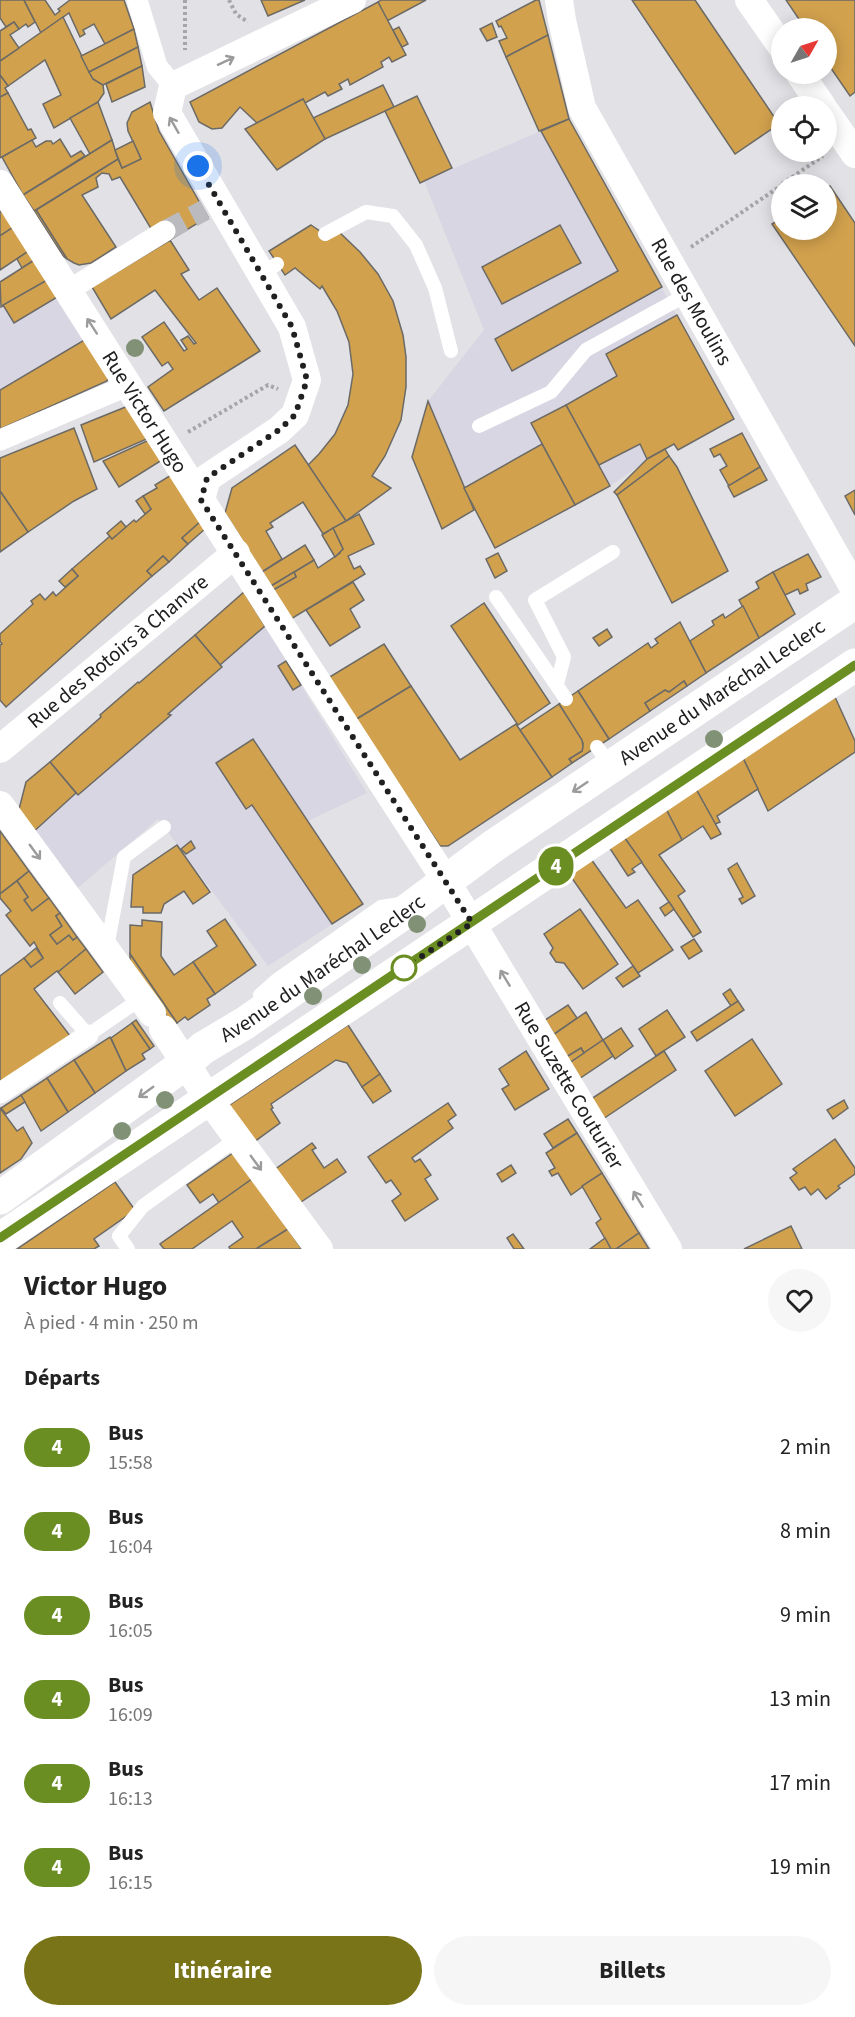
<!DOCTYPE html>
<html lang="fr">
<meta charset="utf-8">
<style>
body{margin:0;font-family:"Source Sans 3",sans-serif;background:#f6f6f6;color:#222;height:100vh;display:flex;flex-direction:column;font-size:22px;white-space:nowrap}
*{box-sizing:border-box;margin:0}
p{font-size:20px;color:#767676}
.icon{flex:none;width:33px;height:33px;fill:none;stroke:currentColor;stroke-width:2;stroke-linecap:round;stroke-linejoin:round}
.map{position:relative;height:1249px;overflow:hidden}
.panel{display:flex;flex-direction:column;background:#fff;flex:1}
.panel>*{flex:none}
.badge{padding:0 12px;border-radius:20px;font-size:21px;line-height:39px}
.needle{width:39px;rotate:51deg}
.tools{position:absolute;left:771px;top:18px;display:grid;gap:12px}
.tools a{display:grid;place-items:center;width:66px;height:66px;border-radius:50%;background:#fff;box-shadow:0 3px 15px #0003;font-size:30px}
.you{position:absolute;width:30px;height:30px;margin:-15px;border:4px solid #fff;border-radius:50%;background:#1a73e8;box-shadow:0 0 0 9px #1a73e833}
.map>.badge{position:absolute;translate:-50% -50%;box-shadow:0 0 0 3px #fff}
h2{padding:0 24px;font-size:22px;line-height:54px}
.round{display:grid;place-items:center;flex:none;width:63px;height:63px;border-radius:32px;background:#f6f6f6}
.summary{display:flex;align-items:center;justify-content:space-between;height:102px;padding:0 24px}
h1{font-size:28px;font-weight:700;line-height:45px}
.primary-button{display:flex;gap:12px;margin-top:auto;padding:12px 24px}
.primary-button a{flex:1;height:69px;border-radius:36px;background:#797418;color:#fff;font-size:24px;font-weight:700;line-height:69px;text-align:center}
.primary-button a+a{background:#f6f6f6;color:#222}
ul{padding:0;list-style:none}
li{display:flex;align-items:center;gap:18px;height:84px;padding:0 24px}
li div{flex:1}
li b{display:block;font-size:22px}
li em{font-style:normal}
li .badge{min-width:66px;font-weight:700;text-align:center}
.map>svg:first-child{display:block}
.built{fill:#d7d6e2}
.building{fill:#d1a14d;stroke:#6c6a66;stroke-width:1.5}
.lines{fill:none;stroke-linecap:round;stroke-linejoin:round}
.pedestrian-tunnel{stroke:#bbbbbf;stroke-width:21;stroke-dasharray:21 10;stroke-linecap:butt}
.path{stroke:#a6a6a9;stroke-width:4;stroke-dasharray:3 3;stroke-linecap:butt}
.service{stroke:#fff;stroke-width:14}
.pedestrian{stroke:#fff;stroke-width:21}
.minor{stroke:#fff;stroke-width:28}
.tertiary{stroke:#fff;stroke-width:33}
.tree{fill:#819176}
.oneway{stroke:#9b9b9c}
.line-casing{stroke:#fff;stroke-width:14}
.line{stroke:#6b8e23;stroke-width:9}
.walk{stroke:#202022;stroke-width:6;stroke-dasharray:0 10.8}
.stop-dot{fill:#fff;stroke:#6b8e23;stroke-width:3}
.labels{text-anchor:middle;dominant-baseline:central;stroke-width:5;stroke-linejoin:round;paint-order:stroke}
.street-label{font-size:21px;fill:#202022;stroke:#fff}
</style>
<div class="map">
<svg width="855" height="1249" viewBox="0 0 855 1249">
<rect width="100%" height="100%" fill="#e2e2e6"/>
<g class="built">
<polygon points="569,119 734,419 678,450 673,444 610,486 495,548 474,510 442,529 412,457 428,401 484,330 424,181"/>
<polygon points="49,279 109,375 107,381 0,429 0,307"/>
<polygon points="244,592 367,793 308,821 363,904 268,966 158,819 72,893 17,817 26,782"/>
</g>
<g class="building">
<polygon points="0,0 24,0 35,22 28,27 26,24 19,29 14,22 6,27 0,18"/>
<polygon points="24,0 45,0 55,15 60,11 58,9 70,0 124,0 134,29 105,44 94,24 83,30 85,34 80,37 69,13 41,33"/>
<polygon points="261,0 305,0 268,16"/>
<polygon points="381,0 426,0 387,21 378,2"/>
<polygon points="536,0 539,0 548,35 506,57 499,41 507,38 501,26 499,27 496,21"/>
<polygon points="632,0 695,0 779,124 735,154"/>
<polygon points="786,0 855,0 855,92 850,96 826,61 826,28 805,28"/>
<polygon points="378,2 406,55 392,62 389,57 381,62 383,67 350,85 348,79 339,84 342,89 328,96 325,92 305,103 303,99 257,123 240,107 222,128 212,129 199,122 190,102"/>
<polygon points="63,17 93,79 103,85 104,93 98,102 54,128 43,104 61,95 45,60 8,86 0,75 0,61"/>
<polygon points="14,22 19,29 10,35 19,48 0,61 0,31"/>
<polygon points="492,23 497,37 487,41 480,29"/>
<polygon points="399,27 408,44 402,47 393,30"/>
<polygon points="134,29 138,47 89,72 81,56"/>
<polygon points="548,35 569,119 539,131 506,57"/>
<polygon points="138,47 142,66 103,85 93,79 89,72"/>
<polygon points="142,66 145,87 112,102 106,84"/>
<polygon points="0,75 8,86 5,88 8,93 0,97"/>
<polygon points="383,85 394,107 325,139 313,118"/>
<polygon points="8,93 28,130 31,129 36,138 0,158 0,97"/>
<polygon points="417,96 452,168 420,183 385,111"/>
<polygon points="303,99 325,139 277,170 245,129"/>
<polygon points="98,102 112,140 90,154 70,118"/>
<polygon points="150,102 159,131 208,217 170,240 153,232 120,177 112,180 109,174 102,173 96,178 98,187 82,195 116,247 91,263 79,265 74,263 67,259 36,210 118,159 122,168 141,159 128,131 127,123 132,112"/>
<polygon points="569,119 662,287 512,371 495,339 618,271 541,131"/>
<polygon points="60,139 71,157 81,151 85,156 23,195 2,157 32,140 36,147 46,141 51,141 53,144"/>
<polygon points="112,140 118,159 34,211 23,195"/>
<polygon points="133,141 141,159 122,168 115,150"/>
<polygon points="830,186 855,223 855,346 772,224 782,218 782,230 826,230 826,188"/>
<polygon points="0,210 15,226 0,236"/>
<polygon points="36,210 67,259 63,256 34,211"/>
<polygon points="311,225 329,237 338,231 360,252 378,274 393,301 403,335 406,357 406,387 401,420 385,456 372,476 391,488 346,521 308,465 319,454 335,434 348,405 353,374 349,342 337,311 322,286 320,289 295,268 285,275 269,251"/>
<polygon points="560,225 581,263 502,304 482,267"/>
<polygon points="15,226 30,250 0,270 0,236"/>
<polygon points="170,240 189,270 181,274 199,300 217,288 260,351 164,411 148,387 173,369 168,362 162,366 142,337 164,322 184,351 187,349 181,340 188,336 194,344 196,343 155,290 111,319 92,287"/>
<polygon points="30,250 36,259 22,268 17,259"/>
<polygon points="36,259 49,279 1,307 0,282"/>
<polygon points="49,279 59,296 14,323 3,305"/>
<polygon points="677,315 734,419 678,450 674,444 647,459 640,444 599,465 566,405 617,376 606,354"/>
<polygon points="86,339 109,375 107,381 0,429 0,390"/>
<polygon points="428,401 474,510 442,529 412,457"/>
<polygon points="566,405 610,486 575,505 531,423"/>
<polygon points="128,406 149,438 94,462 81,425"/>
<polygon points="74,428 97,489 74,501 28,532 0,491 0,458"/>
<polygon points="742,433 760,467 729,486 720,470 727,466 720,454 714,457 710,449"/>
<polygon points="149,440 162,460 119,487 103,461"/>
<polygon points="542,444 575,505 495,548 464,488"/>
<polygon points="295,445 346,521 323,534 303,502 270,523 273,527 266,531 282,559 262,572 225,513 232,488"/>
<polygon points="665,449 669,456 617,495 614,492 647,459"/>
<polygon points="669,456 677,467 728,571 672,603 617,495"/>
<polygon points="760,467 767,480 734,497 728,486"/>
<polygon points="171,475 200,522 182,538 188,544 169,562 163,556 147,571 152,576 6,707 0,700 0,645 2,644 0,641 0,634 33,604 31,601 40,594 45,600 53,592 56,596 78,576 72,569 110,536 112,539 134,520 136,522 151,509 143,496 157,488 155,485"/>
<polygon points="855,490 855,515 845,496"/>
<polygon points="0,491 28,532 0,552"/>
<polygon points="143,496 151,509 145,514 136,501"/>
<polygon points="359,514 374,544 348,556 354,569 360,566 365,574 291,619 273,590 296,577 294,572 314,560 318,568 340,553 339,551 343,549 333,528"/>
<polygon points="121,521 126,527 112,539 107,533"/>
<polygon points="200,522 205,529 188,544 182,538"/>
<polygon points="333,528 343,549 335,557 322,535"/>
<polygon points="305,545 314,560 271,586 262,572"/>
<polygon points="498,553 507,571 495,578 486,559"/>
<polygon points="808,554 821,577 806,584 808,590 800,594 798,589 785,595 773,572"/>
<polygon points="163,556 169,562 152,576 147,571"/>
<polygon points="72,569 78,576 65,587 59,581"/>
<polygon points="294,572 296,577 273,590 271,586"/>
<polygon points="773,572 795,614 759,638 739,600 759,588 756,582"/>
<polygon points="353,582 364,600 350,609 360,627 330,646 306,610"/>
<polygon points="244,592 265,626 220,665 195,635"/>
<polygon points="484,603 550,703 518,725 451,626"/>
<polygon points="743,606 759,638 706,673 690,641 714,625 712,621 723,614 725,618"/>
<polygon points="680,622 706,673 687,686 684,681 669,692 665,690 645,703 650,711 609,739 578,691 648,643 651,648 658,643 655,639"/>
<polygon points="607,629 612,637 599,646 593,638"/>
<polygon points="195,635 222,667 168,714 171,715 78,795 50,762 101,717 100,715 138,682 139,683"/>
<polygon points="384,644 411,686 355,720 328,678"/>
<polygon points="286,661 301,685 293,690 278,666"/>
<polygon points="684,681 687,686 650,711 645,703 665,690 669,692"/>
<polygon points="411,686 460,760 516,724 552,777 448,846 440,846 355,720"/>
<polygon points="578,691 609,739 572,763 569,759 582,751 583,743 559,704"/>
<polygon points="835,697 855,741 855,752 768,811 743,758"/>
<polygon points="559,704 582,740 583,747 582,751 569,759 572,763 552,777 520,730"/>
<polygon points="253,739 363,904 332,924 252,805 246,809 216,763"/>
<polygon points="743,758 758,789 717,816 720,822 715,824 696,789"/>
<polygon points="50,762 76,793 30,835 17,817 26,782"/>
<polygon points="696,789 721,834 711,839 703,826 682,840 666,809"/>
<polygon points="666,809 682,840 659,855 685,891 678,896 701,932 693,937 624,837"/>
<polygon points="0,831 29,871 0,894"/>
<polygon points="624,837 642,862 632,869 635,872 628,876 609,847"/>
<polygon points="191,841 195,848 186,854 181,849"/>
<polygon points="177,845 210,892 193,904 184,891 164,904 161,913 143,913 143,907 131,907 133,875"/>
<polygon points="591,859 626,908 638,900 673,950 638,973 569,874"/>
<polygon points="737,863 755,896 742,904 739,899 743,897 728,869"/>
<polygon points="29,871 49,898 32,911 24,900 28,897 17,881"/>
<polygon points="17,881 28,897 24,900 32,911 49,898 60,913 56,916 62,926 50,935 57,944 69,935 73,940 77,937 86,949 58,972 57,971 34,989 71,1037 0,1083 0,976 24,958 31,967 43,958 34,942 30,946 6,915 11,911 0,898 0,894"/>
<polygon points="669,902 674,909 665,916 660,908"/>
<polygon points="580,909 618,964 583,989 564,963 556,962 550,953 553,948 544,934"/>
<polygon points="60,913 77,937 73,940 69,935 57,944 50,935 62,926 56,916"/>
<polygon points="225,919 256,965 215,994 193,962 217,946 207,931"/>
<polygon points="142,920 162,922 161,956 174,975 193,962 215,994 207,999 210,1005 188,1020 185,1017 177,1023 130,954 130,925 142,926"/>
<polygon points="694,939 702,951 689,959 681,947"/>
<polygon points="36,948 43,958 31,967 24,958"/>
<polygon points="86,949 103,972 75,994 58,972"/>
<polygon points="130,954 177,1023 173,1025 172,1024 130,962"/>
<polygon points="633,966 640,976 623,987 616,978"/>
<polygon points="730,989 738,1001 731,1006 723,994"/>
<polygon points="738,1001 744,1010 697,1041 691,1032"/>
<polygon points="568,1005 577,1018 554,1034 545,1020"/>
<polygon points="667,1010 685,1037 656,1056 639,1029"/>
<polygon points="586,1012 603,1040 584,1053 581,1048 563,1059 549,1038"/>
<polygon points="136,1020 154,1046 150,1049 132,1023"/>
<polygon points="132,1023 150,1049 142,1054 145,1059 126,1071 111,1038"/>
<polygon points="348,1025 380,1074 362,1087 347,1063 336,1060 271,1104 273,1108 271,1109 280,1123 254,1142 228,1106"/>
<polygon points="621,1028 633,1046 615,1059 603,1040"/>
<polygon points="110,1037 126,1071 95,1093 74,1060"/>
<polygon points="752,1039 782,1084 735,1116 705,1071"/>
<polygon points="603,1040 613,1056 576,1081 566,1065"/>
<polygon points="581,1048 584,1053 566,1065 563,1059"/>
<polygon points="526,1051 549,1089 515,1110 502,1089 509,1085 499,1069"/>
<polygon points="664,1051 676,1070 600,1121 588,1101"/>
<polygon points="74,1060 95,1093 68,1112 47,1078"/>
<polygon points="380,1074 391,1091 373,1103 362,1087"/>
<polygon points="47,1078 68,1112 41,1131 21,1095"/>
<polygon points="21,1095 25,1102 6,1114 1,1108"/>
<polygon points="844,1100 848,1108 833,1119 827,1110"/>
<polygon points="448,1103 456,1115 448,1121 453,1128 412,1158 415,1162 420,1159 431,1175 425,1179 438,1199 405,1221 392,1201 401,1194 391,1180 386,1183 368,1157"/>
<polygon points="0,1108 17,1131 23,1127 32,1143 21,1159 0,1173"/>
<polygon points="568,1119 577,1133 553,1148 544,1134"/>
<polygon points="577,1133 602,1173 571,1195 558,1173 552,1176 549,1171 555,1168 546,1153"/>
<polygon points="835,1139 855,1168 855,1174 838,1186 840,1188 826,1199 818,1189 811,1195 805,1187 799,1190 790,1178 797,1173 793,1169"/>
<polygon points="312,1143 316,1148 312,1150 324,1168 337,1159 346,1172 298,1204 274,1170"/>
<polygon points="233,1153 252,1179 219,1203 213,1194 200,1203 187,1185"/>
<polygon points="511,1165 516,1173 502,1182 497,1174"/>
<polygon points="602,1173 639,1233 616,1249 611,1249 596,1223 601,1219 582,1186"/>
<polygon points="252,1179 288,1229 256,1249 230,1249 229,1247 243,1237 232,1221 192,1249 164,1249 160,1244"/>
<polygon points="115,1182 135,1210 94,1239 99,1246 94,1249 17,1249"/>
<polygon points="791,1226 802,1249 744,1249"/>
<polygon points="288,1229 302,1249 256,1249"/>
<polygon points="639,1233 649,1249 616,1249"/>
<polygon points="513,1234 524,1249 514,1249 507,1238"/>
<polygon points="605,1238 611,1249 590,1249"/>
</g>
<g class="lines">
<polyline class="pedestrian-tunnel" points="165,231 205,210"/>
<g class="path">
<polyline points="185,0 185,50"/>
<polyline points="229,0 236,14 248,22"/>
<polyline points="782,184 823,156"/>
<polyline points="691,247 782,185"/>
<polyline points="188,432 268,385 278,389"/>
</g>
<g class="service">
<polyline points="325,234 366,212 393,216 416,245 435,288 451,351"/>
<polyline points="261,275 277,264"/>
<polyline points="479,426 551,392 586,350 688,294"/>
<polyline points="496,597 566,699"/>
<polyline points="557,684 564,657 535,600 613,552"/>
<polyline points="597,747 611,766"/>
<polyline points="107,947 124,857 164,827"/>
<polyline points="260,995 277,980 381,907 400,904"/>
<polyline points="60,1003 88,1035 142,998"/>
<polyline points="128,1249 119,1236 143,1206 238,1138"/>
</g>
<g class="pedestrian">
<polyline points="137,0 157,66 173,86"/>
<polyline points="69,290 165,231"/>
<polyline points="0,440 129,385"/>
<polyline points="0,1093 88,1035"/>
</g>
<g class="minor">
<path id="s1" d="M559,0L562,20L582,108L855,590"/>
<polyline points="749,0 782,47"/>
<polyline points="800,74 822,106"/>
<polyline points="826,112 855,154"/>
<path id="s2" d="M0,184L297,651L446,881L668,1249"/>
<polyline points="201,499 207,478 279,430 295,415 307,380 292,327 167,113 173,86 352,0"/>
<path id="s3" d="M0,749L236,553"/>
<polyline points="0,805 152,1013"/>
<polyline points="163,1029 208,1098 319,1249"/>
</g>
<g class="tertiary">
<path id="s4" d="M0,1198L186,1063L203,1048L245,1023L398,917L492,847L855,602"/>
<polyline points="0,1239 855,665"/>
</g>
</g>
<g class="tree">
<circle cx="135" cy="348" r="9"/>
<circle cx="714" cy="739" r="9"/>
<circle cx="417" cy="924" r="9"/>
<circle cx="362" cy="965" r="9"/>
<circle cx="313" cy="996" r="9"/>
<circle cx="165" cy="1100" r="9"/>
<circle cx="122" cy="1131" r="9"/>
</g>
<defs><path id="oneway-shaft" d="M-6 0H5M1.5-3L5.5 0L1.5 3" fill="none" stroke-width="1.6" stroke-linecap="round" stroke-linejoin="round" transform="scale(1.5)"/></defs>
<g class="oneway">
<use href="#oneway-shaft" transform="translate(226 61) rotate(-25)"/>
<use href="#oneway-shaft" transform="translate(174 125) rotate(-120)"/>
<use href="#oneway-shaft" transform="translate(92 326) rotate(-123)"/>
<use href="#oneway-shaft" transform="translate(580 787) rotate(146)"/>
<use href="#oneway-shaft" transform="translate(35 852) rotate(54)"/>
<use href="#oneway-shaft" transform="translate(505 978) rotate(-121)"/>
<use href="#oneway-shaft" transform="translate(146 1092) rotate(144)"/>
<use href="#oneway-shaft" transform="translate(256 1163) rotate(54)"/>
<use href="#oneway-shaft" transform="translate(638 1199) rotate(-121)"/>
</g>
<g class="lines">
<g class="line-casing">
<polyline id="line" points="0,1238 855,665"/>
</g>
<use href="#line" class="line"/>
<polyline class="walk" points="198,166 292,327 307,380 295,415 279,430 207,478 201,500 472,923 404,968"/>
</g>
<circle class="stop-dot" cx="404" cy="968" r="12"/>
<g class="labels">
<g class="street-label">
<text stroke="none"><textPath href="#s1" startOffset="333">Rue des Moulins</textPath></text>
<text stroke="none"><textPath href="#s2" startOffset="270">Rue Victor Hugo</textPath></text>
<text stroke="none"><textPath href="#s3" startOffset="153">Rue des Rotoirs à Chanvre</textPath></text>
<text stroke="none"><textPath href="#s4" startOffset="882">Avenue du Maréchal Leclerc</textPath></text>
<text stroke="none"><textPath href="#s4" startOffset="396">Avenue du Maréchal Leclerc</textPath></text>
<text stroke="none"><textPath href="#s2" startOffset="1066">Rue Suzette Couturier</textPath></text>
</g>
</g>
</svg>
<div class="tools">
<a><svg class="needle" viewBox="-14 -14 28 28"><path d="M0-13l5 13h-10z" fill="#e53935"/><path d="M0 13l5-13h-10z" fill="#767676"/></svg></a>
<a><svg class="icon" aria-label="locate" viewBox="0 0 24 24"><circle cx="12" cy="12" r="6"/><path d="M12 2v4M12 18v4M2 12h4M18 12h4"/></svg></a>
<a><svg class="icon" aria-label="layers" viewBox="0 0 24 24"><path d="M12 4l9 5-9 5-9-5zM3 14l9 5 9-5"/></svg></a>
</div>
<div class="you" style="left:198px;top:166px"></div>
<b class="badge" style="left:556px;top:866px;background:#6b8e23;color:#fff">4</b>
</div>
<section class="panel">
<div class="summary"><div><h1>Victor Hugo</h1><p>À pied · 4 min · 250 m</p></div><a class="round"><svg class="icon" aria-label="heart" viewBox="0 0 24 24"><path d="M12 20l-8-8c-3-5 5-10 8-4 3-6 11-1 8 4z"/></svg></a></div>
<h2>Départs</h2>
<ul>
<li><span class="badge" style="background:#6b8e23;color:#fff">4</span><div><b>Bus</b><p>15:58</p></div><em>2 min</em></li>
<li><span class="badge" style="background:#6b8e23;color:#fff">4</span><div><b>Bus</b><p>16:04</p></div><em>8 min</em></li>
<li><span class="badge" style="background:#6b8e23;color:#fff">4</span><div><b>Bus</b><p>16:05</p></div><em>9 min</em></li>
<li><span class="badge" style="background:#6b8e23;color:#fff">4</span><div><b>Bus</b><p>16:09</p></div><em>13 min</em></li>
<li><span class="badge" style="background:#6b8e23;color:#fff">4</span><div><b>Bus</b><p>16:13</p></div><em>17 min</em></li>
<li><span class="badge" style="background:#6b8e23;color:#fff">4</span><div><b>Bus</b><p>16:15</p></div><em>19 min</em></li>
</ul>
<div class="primary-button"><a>Itinéraire</a><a>Billets</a></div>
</section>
